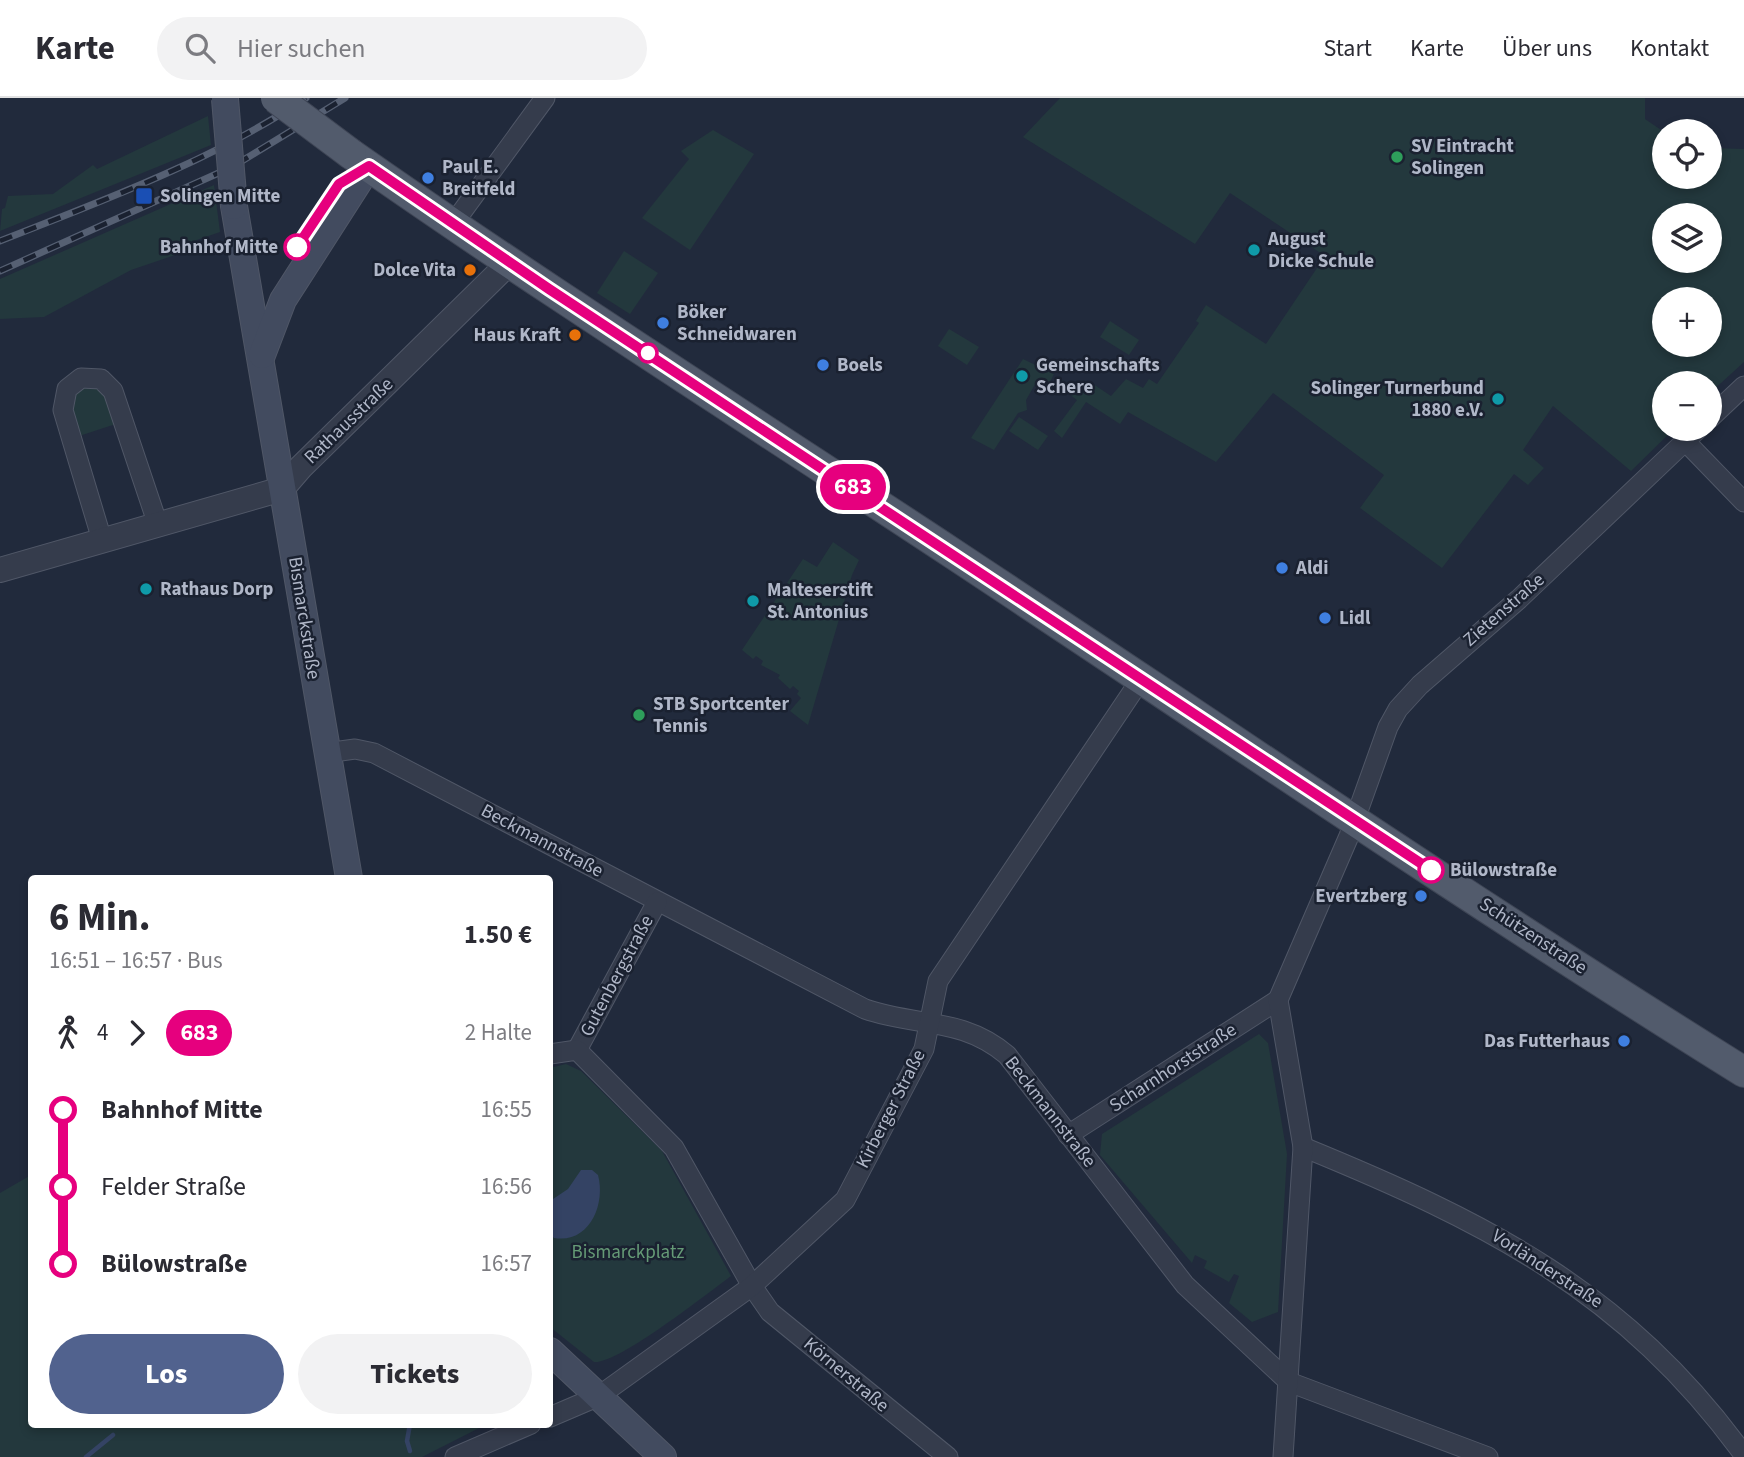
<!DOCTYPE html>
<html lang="de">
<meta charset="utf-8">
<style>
body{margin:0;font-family:"Source Sans 3",sans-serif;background:#f2f2f3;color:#2b2b33;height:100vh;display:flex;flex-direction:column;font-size:26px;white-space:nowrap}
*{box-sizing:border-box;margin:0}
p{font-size:23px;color:#7c7c81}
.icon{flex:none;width:38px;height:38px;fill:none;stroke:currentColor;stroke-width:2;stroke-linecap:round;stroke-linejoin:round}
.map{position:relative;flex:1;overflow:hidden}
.drawer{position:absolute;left:28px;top:777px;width:525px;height:553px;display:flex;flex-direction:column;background:#fff;border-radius:7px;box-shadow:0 4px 10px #0003}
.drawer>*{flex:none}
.badge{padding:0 14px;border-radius:23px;font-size:24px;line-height:46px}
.buttons{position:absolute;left:1652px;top:21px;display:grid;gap:14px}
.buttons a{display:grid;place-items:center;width:70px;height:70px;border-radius:50%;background:#fff;box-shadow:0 4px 10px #0003;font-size:35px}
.map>.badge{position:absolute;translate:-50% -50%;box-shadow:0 0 0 4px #fff}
.legs{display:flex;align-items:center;gap:10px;height:77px;padding:0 21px;font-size:23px}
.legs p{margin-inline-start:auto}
.headline{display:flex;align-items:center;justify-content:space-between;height:119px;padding:0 21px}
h1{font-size:38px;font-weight:800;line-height:52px}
.cta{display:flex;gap:14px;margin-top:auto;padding:14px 21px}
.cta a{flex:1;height:80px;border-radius:42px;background:#51628e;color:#fff;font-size:28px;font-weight:800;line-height:80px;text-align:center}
.cta a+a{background:#f2f2f3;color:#2b2b33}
ul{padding:0 21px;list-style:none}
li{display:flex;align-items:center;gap:24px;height:77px;font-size:26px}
li i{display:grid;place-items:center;width:10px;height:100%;margin:0 9px;background:currentColor}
li i::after{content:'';width:18px;height:18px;margin:-9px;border:5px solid;border-radius:50%;background:#fff}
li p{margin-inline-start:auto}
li:first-child i{background:linear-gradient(#0000 50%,currentColor 0)}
li:last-child i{background:linear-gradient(currentColor 50%,#0000 0)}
header{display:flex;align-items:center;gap:42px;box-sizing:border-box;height:98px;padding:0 35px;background:#fff;border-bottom:2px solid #e1e1e2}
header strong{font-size:33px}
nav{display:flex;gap:38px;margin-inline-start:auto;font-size:24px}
.search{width:490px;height:63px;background:#f2f2f3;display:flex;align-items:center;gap:18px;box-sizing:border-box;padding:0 24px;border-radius:38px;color:#7c7c81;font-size:26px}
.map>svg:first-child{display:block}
.green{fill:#23383d;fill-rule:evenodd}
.water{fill:#344364}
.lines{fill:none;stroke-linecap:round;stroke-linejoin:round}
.stream{stroke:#344364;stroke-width:4.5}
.minor-casing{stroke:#505767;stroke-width:21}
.tertiary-casing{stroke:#505767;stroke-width:26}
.secondary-casing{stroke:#505767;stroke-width:28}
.primary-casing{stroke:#3e4555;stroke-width:32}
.minor{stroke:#353c4c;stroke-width:19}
.tertiary{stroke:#353c4c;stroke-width:24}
.secondary{stroke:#424b5f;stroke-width:26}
.primary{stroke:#525b6c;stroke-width:30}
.rail-casing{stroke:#566073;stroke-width:7}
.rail{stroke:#1a2130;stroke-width:4.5;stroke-dasharray:13;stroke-linecap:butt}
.secondary-bridge-casing{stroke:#505767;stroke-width:28;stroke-linecap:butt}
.primary-bridge-casing{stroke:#3e4555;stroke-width:32;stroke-linecap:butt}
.secondary-bridge{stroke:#424b5f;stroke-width:26}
.primary-bridge{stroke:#525b6c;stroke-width:30}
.line-1-casing{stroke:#fff;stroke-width:16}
.line-1{stroke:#e6007e;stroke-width:10}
.leisure-dot{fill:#2e9e5b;stroke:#1a2130;stroke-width:2.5}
.shop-dot{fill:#3f7fe0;stroke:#1a2130;stroke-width:2.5}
.transit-dot{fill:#1a4fb4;stroke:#1a2130;stroke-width:2.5}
.stop-1-dot{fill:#fff;stroke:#e6007e;stroke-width:3.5}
.culture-dot{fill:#0f9aa8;stroke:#1a2130;stroke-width:2.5}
.food-dot{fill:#e8710a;stroke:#1a2130;stroke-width:2.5}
.labels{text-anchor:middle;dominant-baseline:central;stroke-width:5;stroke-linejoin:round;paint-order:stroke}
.poi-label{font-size:19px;font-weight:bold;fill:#b0b7c8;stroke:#1a2130;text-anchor:start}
.stop-label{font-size:19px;font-weight:bold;fill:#b0b7c8;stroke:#1a2130;text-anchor:end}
.street-label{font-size:19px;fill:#b0b7c8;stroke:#1a2130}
.park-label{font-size:19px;fill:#659a76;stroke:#1a2130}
</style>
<header>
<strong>Karte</strong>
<div class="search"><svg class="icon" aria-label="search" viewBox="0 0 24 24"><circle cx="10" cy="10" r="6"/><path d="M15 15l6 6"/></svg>Hier suchen</div>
<nav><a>Start</a><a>Karte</a><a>Über uns</a><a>Kontakt</a></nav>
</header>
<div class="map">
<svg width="1744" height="1359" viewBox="0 0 1744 1359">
<rect width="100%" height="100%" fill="#212a3c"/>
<g class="green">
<path d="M1060,0H1645V21L1664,34V79H1710V50L1744,51V264L1710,295V285H1664V331H1674L1631,373L1553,308L1523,352L1544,370L1528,387L1514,376L1442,470L1360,410L1384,377L1273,295L1216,364L1128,314L1120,326L1086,304L1062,340L1054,333L1077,302L1058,288L1062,282L1087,295L1093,286L1111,298L1126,281L1143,290L1149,281L1157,286L1199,225L1196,223L1206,207L1266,246L1325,158L1230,95L1195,146L1023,39ZM1664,117H1710V163H1664ZM1710,201V247H1664V201Z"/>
<polygon points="208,18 211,47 0,133 2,111 5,110 8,98 53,96 93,67 97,71"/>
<polygon points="713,32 754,56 690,152 642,120 689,61 681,53"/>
<polygon points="214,87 220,134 191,144 193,151 131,172 44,219 0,221 0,181"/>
<polygon points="624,153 658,175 630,216 597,195"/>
<polygon points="1110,223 1139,242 1129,257 1100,239"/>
<polygon points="949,231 979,249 967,267 938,248"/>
<polygon points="1023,261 1054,276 1049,286 1038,281 1026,302 1027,312 1018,315 994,352 971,340"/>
<polygon points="99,285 119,325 76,339 67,307 71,292"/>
<polygon points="1019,319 1048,338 1038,352 1009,333"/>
<polygon points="833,444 859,462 852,477 808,627 790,613 801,600 797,596 799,593 793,588 790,591 778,580 780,577 761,567 763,563 756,558 753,561 742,552 780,495 783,497 790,488 787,485 803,461 817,469"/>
<polygon points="1259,936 1268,945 1287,1056 1278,1214 1252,1224 1229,1205 1239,1178 1234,1176 1229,1184 1204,1170 1207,1163 1195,1157 1192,1165 1100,1057 1102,1036"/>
<path d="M566,966L581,973L662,1053L731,1178C708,1195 617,1267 594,1264L550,1229V970Z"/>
<polygon points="31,1077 32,1326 485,1327 422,1359 0,1359 0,1095"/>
</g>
<path class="water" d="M581,1072H592L598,1077C606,1107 589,1146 554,1140L550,1136V1103L568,1091Z"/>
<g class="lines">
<g class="stream">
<polyline points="410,1326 407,1343 410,1353"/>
<polyline points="86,1359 113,1337"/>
</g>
<g class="minor-casing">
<g id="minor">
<polyline points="453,126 545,0"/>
<polyline points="1710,320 1744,288"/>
<polyline points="1685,343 1744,404"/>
<polyline points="102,442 63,312 67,291 81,280 101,281 113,293 158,427"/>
<path d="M326,655L355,651L374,655L865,911C917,929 962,919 1007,957L1185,1187L1289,1284L1488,1359"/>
<polyline points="577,952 657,804"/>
<polyline points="550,956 577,952 674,1050 752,1188 770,1214 948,1359"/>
<polyline points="1068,1037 1278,902"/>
<path d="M1303,1049C1486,1124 1625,1193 1744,1357"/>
<polyline points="550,1319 599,1298 752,1188 845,1102 924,951 938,883 1141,581"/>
<polyline points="455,1359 531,1326"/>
<polyline points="1283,1359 1303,1049 1278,902 1349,738 1388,629 1398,611 1420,587 1519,501 1698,331"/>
</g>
</g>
<g class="tertiary-casing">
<polyline id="tertiary" points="0,472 282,391 301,369 510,164"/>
</g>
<g class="secondary-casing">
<g id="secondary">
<polyline points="234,108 349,780"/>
<polyline points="262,257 283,202 369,68"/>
<polyline points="550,1253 663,1359"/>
</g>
</g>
<g class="primary-casing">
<path id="primary" d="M351,56C548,194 751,322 952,455C1215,629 1476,807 1744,974"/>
</g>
<use href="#minor" class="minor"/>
<use href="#tertiary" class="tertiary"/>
<use href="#secondary" class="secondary"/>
<use href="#primary" class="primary"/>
<g class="rail-casing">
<g id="rail">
<path d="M0,143C104,102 212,63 306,0"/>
<polyline points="0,173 232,69 345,0"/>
</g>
</g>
<use href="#rail" class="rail"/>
<g class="secondary-bridge-casing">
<polyline id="secondary-bridge" points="225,1 234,108"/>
</g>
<g class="primary-bridge-casing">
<polyline id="primary-bridge" points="276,0 351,56"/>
</g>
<use href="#secondary-bridge" class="secondary-bridge"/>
<use href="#primary-bridge" class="primary-bridge"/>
</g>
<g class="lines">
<g class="line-1-casing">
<polyline id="line-1" points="297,149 339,86 369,68 549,191 1431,772"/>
</g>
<use href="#line-1" class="line-1"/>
</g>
<g class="leisure-dot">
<circle cx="1397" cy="59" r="7"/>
<circle cx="639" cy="617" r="7"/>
</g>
<g class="shop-dot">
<circle cx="428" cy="80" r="7"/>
<circle cx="663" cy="225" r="7"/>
<circle cx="823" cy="267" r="7"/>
<circle cx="1282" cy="470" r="7"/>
<circle cx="1325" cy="520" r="7"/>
<circle cx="1421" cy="798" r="7"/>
<circle cx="1624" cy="943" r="7"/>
</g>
<rect class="transit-dot" x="135" y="89" width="18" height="18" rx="3.5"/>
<g class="stop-1-dot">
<circle cx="297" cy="149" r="12"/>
<circle cx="648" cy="255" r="9"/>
<circle cx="1431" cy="772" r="12"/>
</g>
<g class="culture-dot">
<circle cx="1254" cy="152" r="7"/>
<circle cx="1022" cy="278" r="7"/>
<circle cx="1498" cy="301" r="7"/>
<circle cx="146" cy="491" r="7"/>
<circle cx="753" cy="503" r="7"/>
</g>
<g class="food-dot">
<circle cx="470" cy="172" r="7"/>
<circle cx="575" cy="237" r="7"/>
</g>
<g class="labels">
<g class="poi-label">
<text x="1411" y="48">SV Eintracht<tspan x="1411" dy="22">Solingen</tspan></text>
<text x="442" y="69">Paul E.<tspan x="442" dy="22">Breitfeld</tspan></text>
<text x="160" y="98">Solingen Mitte</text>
<text x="1268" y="141">August<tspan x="1268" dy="22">Dicke Schule</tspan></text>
<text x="456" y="172" text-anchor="end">Dolce Vita</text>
<text x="677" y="214">Böker<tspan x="677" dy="22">Schneidwaren</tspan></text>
<text x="561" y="237" text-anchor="end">Haus Kraft</text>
<text x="837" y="267">Boels</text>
<text x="1036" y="267">Gemeinschafts<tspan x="1036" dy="22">Schere</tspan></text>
<text x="1484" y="290" text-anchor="end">Solinger Turnerbund<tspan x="1484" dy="22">1880 e.V.</tspan></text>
<text x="1296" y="470">Aldi</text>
<text x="160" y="491">Rathaus Dorp</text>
<text x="767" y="492">Malteserstift<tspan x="767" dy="22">St. Antonius</tspan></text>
<text x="1339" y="520">Lidl</text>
<text x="653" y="606">STB Sportcenter<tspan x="653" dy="22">Tennis</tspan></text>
<text x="1407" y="798" text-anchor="end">Evertzberg</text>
<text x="1610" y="943" text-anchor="end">Das Futterhaus</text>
</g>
<g class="stop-label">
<text x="278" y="149">Bahnhof Mitte</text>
<text x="1450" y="772" text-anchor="start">Bülowstraße</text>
</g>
<g class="street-label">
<text transform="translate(349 323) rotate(-44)">Rathausstraße</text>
<text transform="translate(1504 512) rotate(-41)">Zietenstraße</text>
<text transform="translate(304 520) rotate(81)">Bismarckstraße</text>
<text transform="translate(542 743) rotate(28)">Beckmannstraße</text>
<text transform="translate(1533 838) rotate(33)">Schützenstraße</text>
<text transform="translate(617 878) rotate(-62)">Gutenbergstraße</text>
<text transform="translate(1173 970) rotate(-33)">Scharnhorststraße</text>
<text transform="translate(891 1011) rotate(-63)">Kirberger Straße</text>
<text transform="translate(1050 1014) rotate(52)">Beckmannstraße</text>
<text transform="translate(1547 1171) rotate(33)">Vorländerstraße</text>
<text transform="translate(846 1277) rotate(40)">Körnerstraße</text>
</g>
<g class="park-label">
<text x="628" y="1154">Bismarckplatz</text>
</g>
</g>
</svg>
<div class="buttons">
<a><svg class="icon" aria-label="locate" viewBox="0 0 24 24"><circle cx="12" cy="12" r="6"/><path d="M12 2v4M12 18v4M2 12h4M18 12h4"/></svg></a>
<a><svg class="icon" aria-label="layers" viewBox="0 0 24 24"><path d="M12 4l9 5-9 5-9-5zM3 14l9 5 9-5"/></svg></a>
<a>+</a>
<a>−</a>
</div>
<b class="badge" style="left:853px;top:389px;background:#e6007e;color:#fff">683</b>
<section class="drawer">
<div class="headline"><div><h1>6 Min.</h1><p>16:51 – 16:57 · Bus</p></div><b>1.50 €</b></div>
<div class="legs"><svg class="icon" aria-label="walk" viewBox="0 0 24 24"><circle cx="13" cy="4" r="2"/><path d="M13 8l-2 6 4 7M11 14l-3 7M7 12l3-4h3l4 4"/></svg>4<svg class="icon" aria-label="forward" viewBox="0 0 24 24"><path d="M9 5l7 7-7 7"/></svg><b class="badge" style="background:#e6007e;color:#fff">683</b><p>2 Halte</p></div>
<ul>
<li><i style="color:#e6007e"></i><b>Bahnhof Mitte</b><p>16:55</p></li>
<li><i style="color:#e6007e"></i><span>Felder Straße</span><p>16:56</p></li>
<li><i style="color:#e6007e"></i><b>Bülowstraße</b><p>16:57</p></li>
</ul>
<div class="cta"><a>Los</a><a>Tickets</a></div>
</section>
</div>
